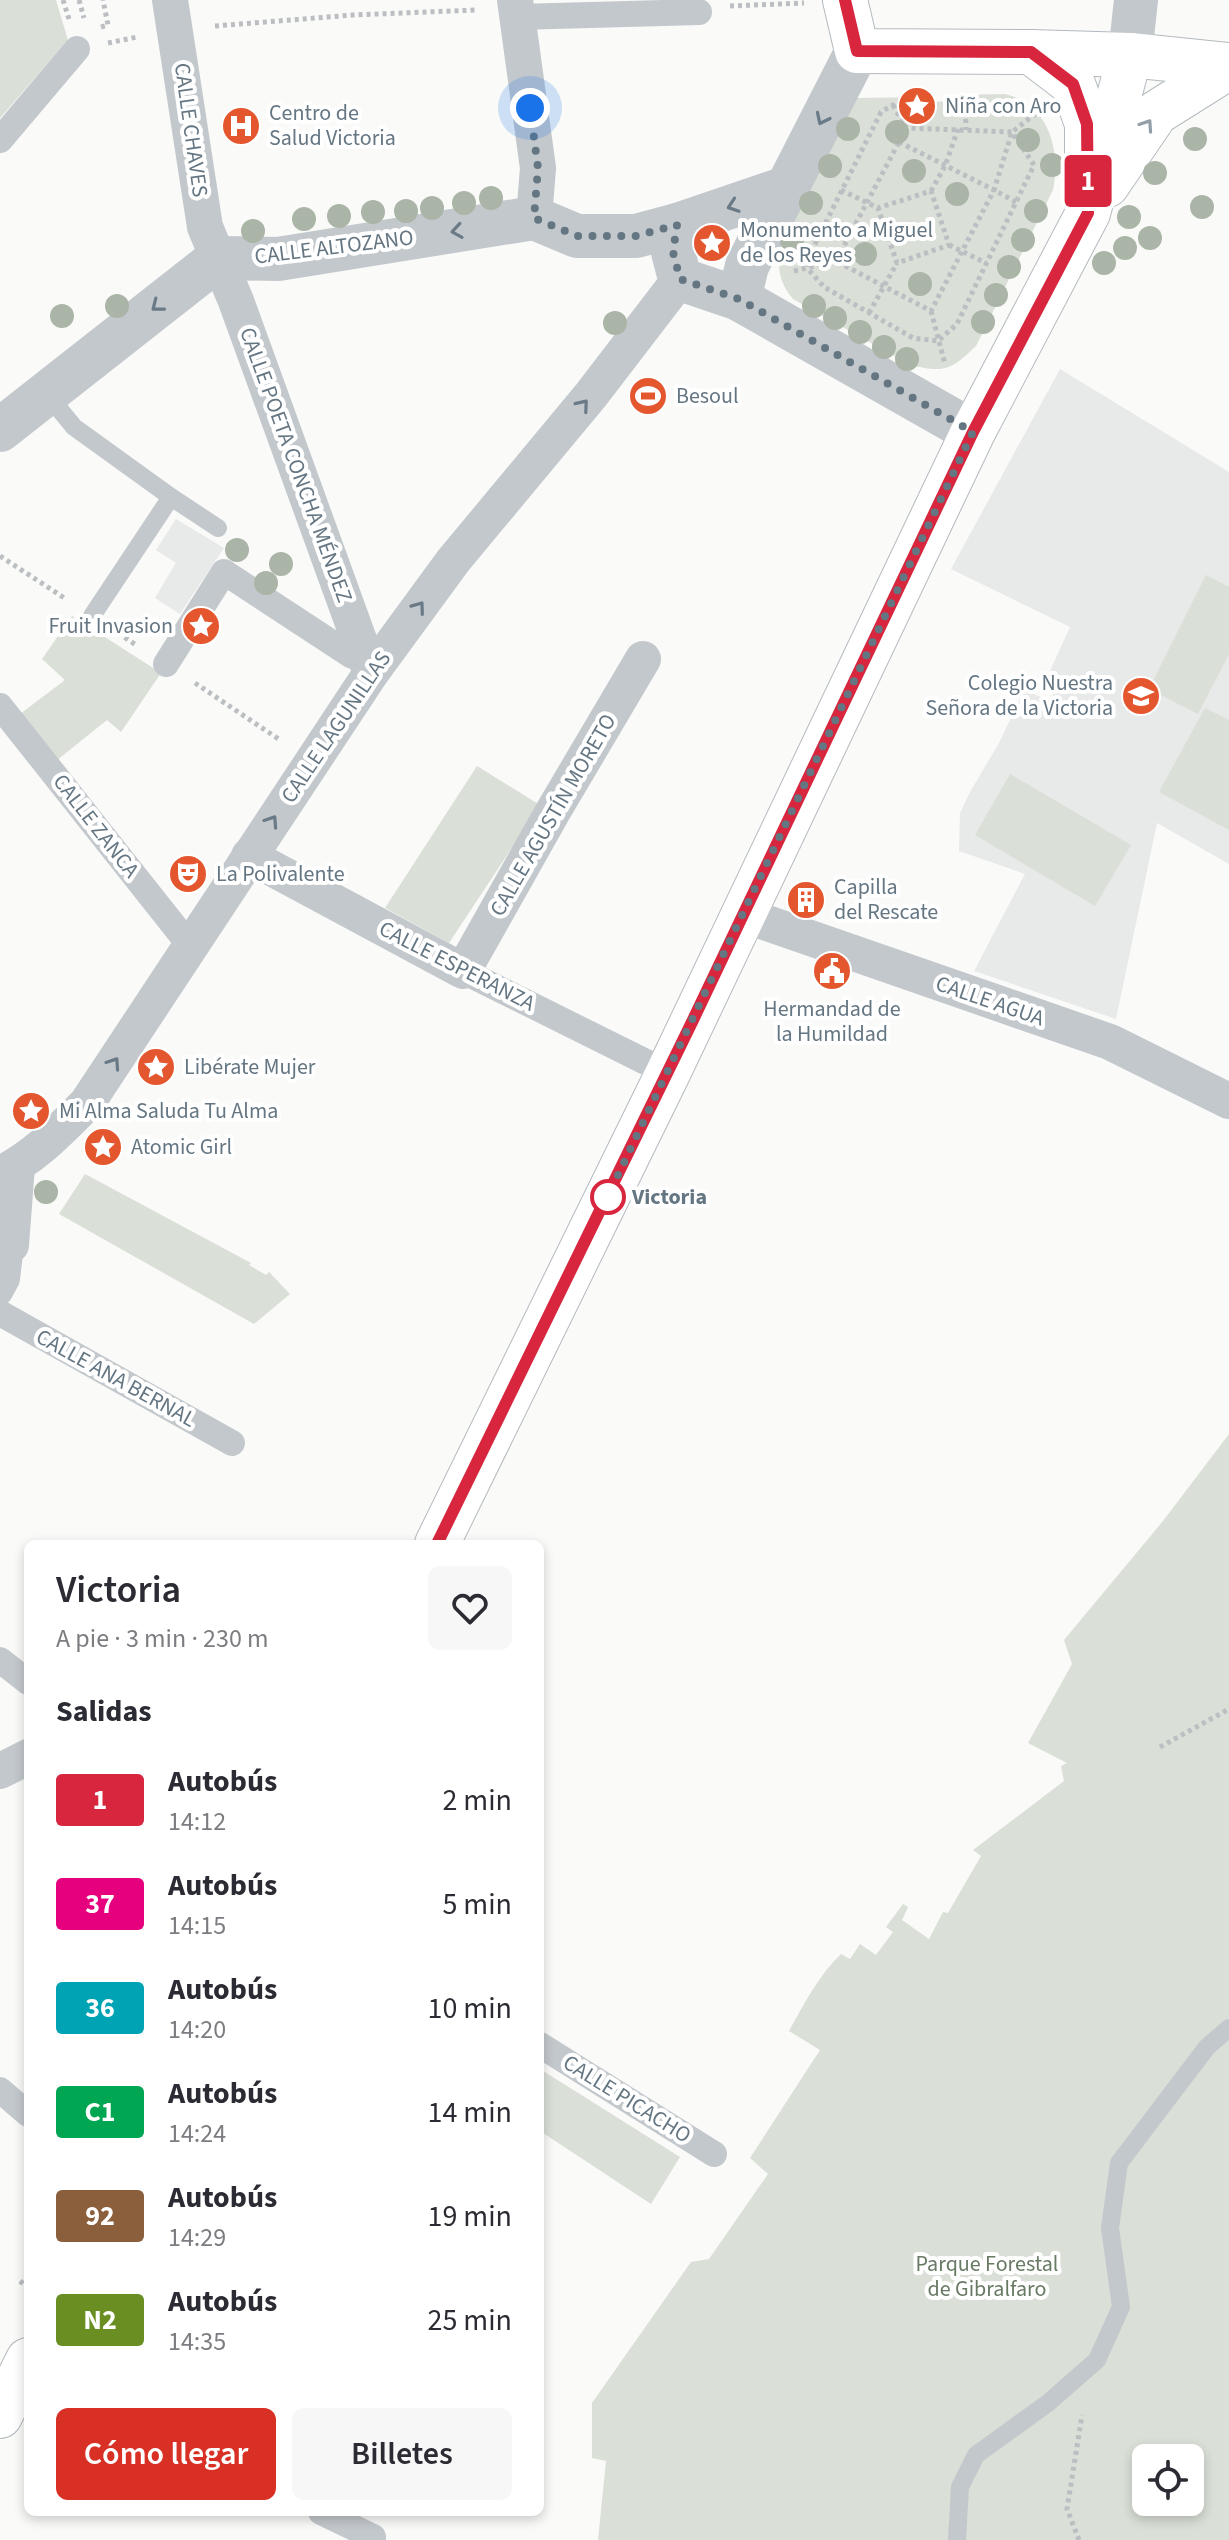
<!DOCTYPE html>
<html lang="es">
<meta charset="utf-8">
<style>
body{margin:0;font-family:"Source Sans 3",sans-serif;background:#f7f7f7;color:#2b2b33;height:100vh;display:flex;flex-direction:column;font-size:30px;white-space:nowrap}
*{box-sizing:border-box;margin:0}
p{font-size:26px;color:#7c7c81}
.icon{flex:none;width:44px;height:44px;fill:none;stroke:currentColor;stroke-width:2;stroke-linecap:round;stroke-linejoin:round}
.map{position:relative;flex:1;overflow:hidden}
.drawer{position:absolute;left:24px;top:1540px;width:520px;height:976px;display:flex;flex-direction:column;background:#fff;border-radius:12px;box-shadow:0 4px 12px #0003}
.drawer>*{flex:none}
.badge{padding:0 16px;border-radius:6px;font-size:28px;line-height:52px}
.buttons{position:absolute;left:1132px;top:2444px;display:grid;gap:16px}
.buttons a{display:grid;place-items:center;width:72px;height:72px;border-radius:12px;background:#fff;box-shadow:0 4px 12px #0003;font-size:40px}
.you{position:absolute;width:40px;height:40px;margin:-20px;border:6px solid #fff;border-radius:50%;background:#1a73e8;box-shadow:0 0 0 12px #1a73e833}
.map>.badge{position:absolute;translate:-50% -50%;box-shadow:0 0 0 4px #fff}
h2{padding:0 32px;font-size:30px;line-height:72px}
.round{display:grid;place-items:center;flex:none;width:84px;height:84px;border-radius:12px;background:#f7f7f7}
.summary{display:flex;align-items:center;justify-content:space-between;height:136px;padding:0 32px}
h1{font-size:38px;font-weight:600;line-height:60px}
.action{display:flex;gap:16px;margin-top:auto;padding:16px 32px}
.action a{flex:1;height:92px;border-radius:12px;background:#d93025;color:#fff;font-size:32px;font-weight:600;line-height:92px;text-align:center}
.action a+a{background:#f7f7f7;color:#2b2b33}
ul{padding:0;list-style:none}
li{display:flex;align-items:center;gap:24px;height:104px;padding:0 32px}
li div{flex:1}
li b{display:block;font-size:30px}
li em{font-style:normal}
li .badge{min-width:88px;font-weight:700;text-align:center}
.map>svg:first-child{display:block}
.built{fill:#e8e9e9}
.green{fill:#dadfd7;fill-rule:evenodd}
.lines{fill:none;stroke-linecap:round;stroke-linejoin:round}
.secondary-casing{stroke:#b3babf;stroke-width:46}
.path{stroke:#bbbfc2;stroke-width:5;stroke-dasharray:4 4;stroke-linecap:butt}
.service{stroke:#c3c8cc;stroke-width:18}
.pedestrian{stroke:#c3c8cc;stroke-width:26}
.minor{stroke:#c3c8cc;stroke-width:36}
.tertiary{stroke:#c3c8cc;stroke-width:44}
.secondary{stroke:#fff;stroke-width:44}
.tree{fill:#aab4a7}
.oneway{stroke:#6a7a87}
.oneway2{stroke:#939fa8}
.line-casing{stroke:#fff;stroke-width:18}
.line{stroke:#d7263d;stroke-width:12}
.walk{stroke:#657683;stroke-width:8;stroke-dasharray:0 14.4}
.stop-dot{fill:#fff;stroke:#d7263d;stroke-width:4}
.labels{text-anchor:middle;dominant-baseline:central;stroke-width:8;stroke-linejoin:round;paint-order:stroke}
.poi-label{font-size:22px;fill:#657683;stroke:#fff;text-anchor:start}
.street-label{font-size:22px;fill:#657683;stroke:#fff}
.stop-label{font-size:22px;font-weight:bold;fill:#657683;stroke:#fff;text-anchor:start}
.park-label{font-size:22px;fill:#687a64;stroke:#fff}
</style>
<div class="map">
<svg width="1229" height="2540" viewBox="0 0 1229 2540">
<rect width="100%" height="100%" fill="#fafaf8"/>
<g class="built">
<polygon points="1060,369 1229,472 1229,864 1157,823 1116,1019 974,971 1025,874 959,851 960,813 970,792 999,743 1024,690 1050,701 1055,691 1043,686 1070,627 951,569"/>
<polygon points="176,519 224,548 180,614 155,598 176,563 156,550"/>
</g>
<g class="green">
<polygon points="0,0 56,0 68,40 0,118"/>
<path d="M1005,94C1049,104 1061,151 1053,190L976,346C951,370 945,373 910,365L793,299C778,281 776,265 783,243L856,98L930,97L931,102L955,101V95Z"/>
<polygon points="1206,575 1229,587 1229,654 1198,714 1149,689"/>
<polygon points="72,616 161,673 121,732 107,720 56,761 20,714 65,680 42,659"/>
<polygon points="1205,708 1229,720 1229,830 1159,792"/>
<polygon points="477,766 540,805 449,943 385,908"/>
<polygon points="1010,774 1131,845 1095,906 975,835"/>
<polygon points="85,1174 251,1263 249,1265 266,1275 269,1272 290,1294 254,1324 59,1214"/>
<path d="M1229,1434V2540H598L606,2461L592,2458V2403L691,2262L709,2259L768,2174L750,2158L820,2050L789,2031C804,2004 819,1975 841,1954L850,1959L860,1944L876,1955L893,1932L886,1927L903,1904L908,1907L902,1920L929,1939L943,1912L948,1913L981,1856L973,1850L1064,1781L1061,1766L1067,1763L1028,1743L1072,1664L1064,1640L1163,1521ZM1146,2458H1190V2502H1146Z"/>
<polygon points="540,2069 680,2157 651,2204 540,2131"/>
</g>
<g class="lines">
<g class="secondary-casing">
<g id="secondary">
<polyline points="845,0 857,51 1031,52 1130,55 1229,65"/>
<polyline points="1031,52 1073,84 1087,124 1087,170"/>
<polyline points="1107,185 1156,113 1229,67"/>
<polyline points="437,1544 668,1073 973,432 1088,213 1130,55"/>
<polyline points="0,2416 28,2360"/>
</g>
</g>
<g class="path">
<polyline points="63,0 69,19"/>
<polyline points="79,0 84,18"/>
<polyline points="730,6 804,3"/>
<polyline points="215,26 353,15 476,10"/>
<polyline points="101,27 108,25 103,0"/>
<polyline points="108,43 137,37"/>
<polyline points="965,95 966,130"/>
<polygon points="893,105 906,128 1012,132 1034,165 957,324 938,341 913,338 824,287 808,269 811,252 881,112"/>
<polygon points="899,142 994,190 931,311 836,261"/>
<polyline points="841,190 878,208 931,191 949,245 897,263 878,208"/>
<polyline points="931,191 945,166 958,129"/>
<polyline points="1016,202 994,190 1012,132 1039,111"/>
<polyline points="949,245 986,263"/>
<polyline points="794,271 836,261"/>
<polyline points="931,311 945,364"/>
<polyline points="869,313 897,263"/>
<polyline points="0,556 66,599"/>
<polyline points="118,633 136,645"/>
<polyline points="195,683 280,740"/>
<polyline points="1160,1747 1229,1709"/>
<polyline points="20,2281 28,2288"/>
<polyline points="1079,2540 1067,2509 1082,2415"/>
</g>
<g class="service">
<polyline points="46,393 74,427 171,497 92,616"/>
<polyline points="171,497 218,528"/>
<polyline points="957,2540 960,2487 976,2455 1048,2403 1097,2360 1121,2307 1110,2228 1119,2163 1207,2047 1229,2028"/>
</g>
<g class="pedestrian">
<polyline points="518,17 699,12"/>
<polyline points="0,140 77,49"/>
<polyline points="166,664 224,572 352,656"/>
<polyline points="0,706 191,947"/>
<polyline points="463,971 668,1073"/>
<polyline points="0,1292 7,1279 11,1245"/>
<polyline points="0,1313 232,1443"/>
<polyline points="0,1660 28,1682"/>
<polyline points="540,2045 714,2154"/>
<polyline points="0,2090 28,2114"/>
<polyline points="321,2512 373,2537"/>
</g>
<g class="minor">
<polyline points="170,0 205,227 236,301 371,673"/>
<polyline points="515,0 538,168 534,218"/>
<polyline points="249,856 463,971 552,813 643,659"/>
<polyline points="744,915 1110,1042 1229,1101"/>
<path d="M0,1174C35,1157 60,1130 87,1103L371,673L453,561L591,395L680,279"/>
<polyline points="11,1245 17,1166"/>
<polyline points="0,1771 28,1757"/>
</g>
<g class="tertiary">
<polyline points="1130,55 1136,0"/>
<polyline points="677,225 673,252 680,279 739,299 973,432"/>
<polyline points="739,299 747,266 857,51"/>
<polyline points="0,430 219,258 278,259 534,218 577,236 636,236 677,225 789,187"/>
</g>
<use href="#secondary" class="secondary"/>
</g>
<g class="tree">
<circle cx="848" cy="129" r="12"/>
<circle cx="897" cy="132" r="12"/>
<circle cx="1195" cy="139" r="12"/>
<circle cx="1028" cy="140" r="12"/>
<circle cx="1052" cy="165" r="12"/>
<circle cx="830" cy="166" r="12"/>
<circle cx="914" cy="171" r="12"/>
<circle cx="1155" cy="173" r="12"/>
<circle cx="957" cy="194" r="12"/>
<circle cx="491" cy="198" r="12"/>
<circle cx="464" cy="203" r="12"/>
<circle cx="811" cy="203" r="12"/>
<circle cx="1202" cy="207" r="12"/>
<circle cx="432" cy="208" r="12"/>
<circle cx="406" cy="211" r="12"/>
<circle cx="1036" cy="211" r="12"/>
<circle cx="373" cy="212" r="12"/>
<circle cx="339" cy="216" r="12"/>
<circle cx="1129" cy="217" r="12"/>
<circle cx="304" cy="219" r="12"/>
<circle cx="253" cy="231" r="12"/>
<circle cx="1150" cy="238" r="12"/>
<circle cx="792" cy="240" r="12"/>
<circle cx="1023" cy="240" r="12"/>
<circle cx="1125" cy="248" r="12"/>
<circle cx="865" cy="254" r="12"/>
<circle cx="1104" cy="263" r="12"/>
<circle cx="1009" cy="267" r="12"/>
<circle cx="920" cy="284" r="12"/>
<circle cx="996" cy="295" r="12"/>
<circle cx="117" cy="306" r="12"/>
<circle cx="814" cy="306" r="12"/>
<circle cx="62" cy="316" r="12"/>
<circle cx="835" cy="318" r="12"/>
<circle cx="983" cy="322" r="12"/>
<circle cx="615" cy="323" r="12"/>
<circle cx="860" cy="332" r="12"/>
<circle cx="884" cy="347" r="12"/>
<circle cx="907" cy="359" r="12"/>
<circle cx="237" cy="550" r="12"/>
<circle cx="281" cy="564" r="12"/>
<circle cx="266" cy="583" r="12"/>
<circle cx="46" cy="1192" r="12"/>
</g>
<defs><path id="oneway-chevron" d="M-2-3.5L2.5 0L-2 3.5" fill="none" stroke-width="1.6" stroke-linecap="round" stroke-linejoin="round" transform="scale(2)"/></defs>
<g class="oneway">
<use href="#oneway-chevron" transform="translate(822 119) rotate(116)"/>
<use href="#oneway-chevron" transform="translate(733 206) rotate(161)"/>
<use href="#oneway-chevron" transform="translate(457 231) rotate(171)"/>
<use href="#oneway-chevron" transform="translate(157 306) rotate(142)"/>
<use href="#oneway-chevron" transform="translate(583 405) rotate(-50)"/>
<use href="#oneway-chevron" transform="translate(419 607) rotate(-54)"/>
<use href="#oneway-chevron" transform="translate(272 821) rotate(-56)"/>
<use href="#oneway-chevron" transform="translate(114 1063) rotate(-56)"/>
</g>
<use class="oneway2" href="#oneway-chevron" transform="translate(1147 125) rotate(-56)"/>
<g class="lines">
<g class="line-casing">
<polyline id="line" points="437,1544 693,1020 973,432 1088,213 1087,124 1073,84 1031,52 857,51 845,0"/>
</g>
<use href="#line" class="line"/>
<polyline class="walk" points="530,108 538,168 534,218 577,236 636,236 677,225 673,252 680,279 739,299 973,432 606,1200 608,1197"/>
</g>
<defs>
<g id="sight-disc" transform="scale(2)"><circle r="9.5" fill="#e4572e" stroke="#fff"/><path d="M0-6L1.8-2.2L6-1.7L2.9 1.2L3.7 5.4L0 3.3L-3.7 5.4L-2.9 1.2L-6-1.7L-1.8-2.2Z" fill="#fff"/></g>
<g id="hospital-disc" transform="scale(2)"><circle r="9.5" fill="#e4572e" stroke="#fff"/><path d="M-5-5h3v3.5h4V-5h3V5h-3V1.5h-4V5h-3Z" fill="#fff"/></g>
<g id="stadium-disc" transform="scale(2)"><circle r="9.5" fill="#e4572e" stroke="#fff"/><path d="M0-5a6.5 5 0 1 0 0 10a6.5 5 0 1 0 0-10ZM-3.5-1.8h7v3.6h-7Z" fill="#fff"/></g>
<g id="university-disc" transform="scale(2)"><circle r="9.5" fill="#e4572e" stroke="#fff"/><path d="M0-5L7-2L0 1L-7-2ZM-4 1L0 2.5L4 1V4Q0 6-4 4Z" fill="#fff"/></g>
<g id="theatre-disc" transform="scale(2)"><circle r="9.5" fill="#e4572e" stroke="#fff"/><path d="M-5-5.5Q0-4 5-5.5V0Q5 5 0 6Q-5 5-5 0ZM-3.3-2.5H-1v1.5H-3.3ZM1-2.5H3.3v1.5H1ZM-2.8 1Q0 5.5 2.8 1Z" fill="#fff"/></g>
<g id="building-disc" transform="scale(2)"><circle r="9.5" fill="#e4572e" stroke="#fff"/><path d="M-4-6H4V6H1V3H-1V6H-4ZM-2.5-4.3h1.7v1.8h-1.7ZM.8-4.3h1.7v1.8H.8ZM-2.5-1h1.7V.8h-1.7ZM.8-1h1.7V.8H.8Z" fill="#fff"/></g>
<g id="civic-disc" transform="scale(2)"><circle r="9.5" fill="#e4572e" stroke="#fff"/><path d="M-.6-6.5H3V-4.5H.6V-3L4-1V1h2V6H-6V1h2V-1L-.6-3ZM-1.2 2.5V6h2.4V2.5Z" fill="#fff"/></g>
</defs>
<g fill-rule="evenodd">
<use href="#sight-disc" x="917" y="106"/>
<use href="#hospital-disc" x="241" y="126"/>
<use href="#sight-disc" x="712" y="243"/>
<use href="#stadium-disc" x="648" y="396"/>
<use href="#sight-disc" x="201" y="626"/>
<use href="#university-disc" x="1141" y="696"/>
<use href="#theatre-disc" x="188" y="874"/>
<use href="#building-disc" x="806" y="900"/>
<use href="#civic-disc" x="832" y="971"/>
<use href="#sight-disc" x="156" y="1067"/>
<use href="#sight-disc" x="31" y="1111"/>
<use href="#sight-disc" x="103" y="1147"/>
</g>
<circle class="stop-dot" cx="608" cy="1197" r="16"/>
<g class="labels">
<g class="poi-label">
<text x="945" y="106">Niña con Aro</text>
<text x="269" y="113">Centro de<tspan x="269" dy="25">Salud Victoria</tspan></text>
<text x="740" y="230">Monumento a Miguel<tspan x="740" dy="25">de los Reyes</tspan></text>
<text x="676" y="396">Besoul</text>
<text x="173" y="626" text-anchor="end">Fruit Invasion</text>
<text x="1113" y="683" text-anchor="end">Colegio Nuestra<tspan x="1113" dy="25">Señora de la Victoria</tspan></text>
<text x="216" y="874">La Polivalente</text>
<text x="834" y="887">Capilla<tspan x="834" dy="25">del Rescate</tspan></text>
<text x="832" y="1009" text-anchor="middle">Hermandad de<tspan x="832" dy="25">la Humildad</tspan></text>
<text x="184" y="1067">Libérate Mujer</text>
<text x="59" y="1111">Mi Alma Saluda Tu Alma</text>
<text x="131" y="1147">Atomic Girl</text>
</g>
<g class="street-label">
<text transform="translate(191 130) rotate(82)">CALLE CHAVES</text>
<text transform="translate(334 247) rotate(-7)">CALLE ALTOZANO</text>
<text transform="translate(296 465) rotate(70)">CALLE POETA CONCHA MÉNDEZ</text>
<text transform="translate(336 727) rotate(-56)">CALLE LAGUNILLAS</text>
<text transform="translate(553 815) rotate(-60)">CALLE AGUSTÍN MORETO</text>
<text transform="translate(96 826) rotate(52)">CALLE ZANCA</text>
<text transform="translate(457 966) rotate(27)">CALLE ESPERANZA</text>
<text transform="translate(990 1001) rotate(19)">CALLE AGUA</text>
<text transform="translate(116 1378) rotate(29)">CALLE ANA BERNAL</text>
<text transform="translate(627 2099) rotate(32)">CALLE PICACHO</text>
</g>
<g class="stop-label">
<text x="632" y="1197">Victoria</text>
</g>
<g class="park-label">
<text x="987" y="2264">Parque Forestal<tspan x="987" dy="25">de Gibralfaro</tspan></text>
</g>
</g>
</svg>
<div class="buttons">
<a><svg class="icon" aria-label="locate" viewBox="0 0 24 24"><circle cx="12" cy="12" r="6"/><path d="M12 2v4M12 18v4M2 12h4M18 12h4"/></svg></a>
</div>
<div class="you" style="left:530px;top:108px"></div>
<b class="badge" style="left:1088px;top:181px;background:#d7263d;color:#fff">1</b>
<section class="drawer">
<div class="summary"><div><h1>Victoria</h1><p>A pie · 3 min · 230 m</p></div><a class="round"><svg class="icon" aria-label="heart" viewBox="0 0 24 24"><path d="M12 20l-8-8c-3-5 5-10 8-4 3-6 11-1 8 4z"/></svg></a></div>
<h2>Salidas</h2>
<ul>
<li><span class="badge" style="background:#d7263d;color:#fff">1</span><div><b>Autobús</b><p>14:12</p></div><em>2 min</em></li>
<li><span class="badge" style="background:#e6007e;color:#fff">37</span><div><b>Autobús</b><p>14:15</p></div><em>5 min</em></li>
<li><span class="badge" style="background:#00a3b4;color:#fff">36</span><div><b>Autobús</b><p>14:20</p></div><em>10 min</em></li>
<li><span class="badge" style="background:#00a651;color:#fff">C1</span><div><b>Autobús</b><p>14:24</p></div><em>14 min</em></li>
<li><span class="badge" style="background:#8b5e3c;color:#fff">92</span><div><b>Autobús</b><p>14:29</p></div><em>19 min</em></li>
<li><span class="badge" style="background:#6b8e23;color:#fff">N2</span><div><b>Autobús</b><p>14:35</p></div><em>25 min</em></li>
</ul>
<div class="action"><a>Cómo llegar</a><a>Billetes</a></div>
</section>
</div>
